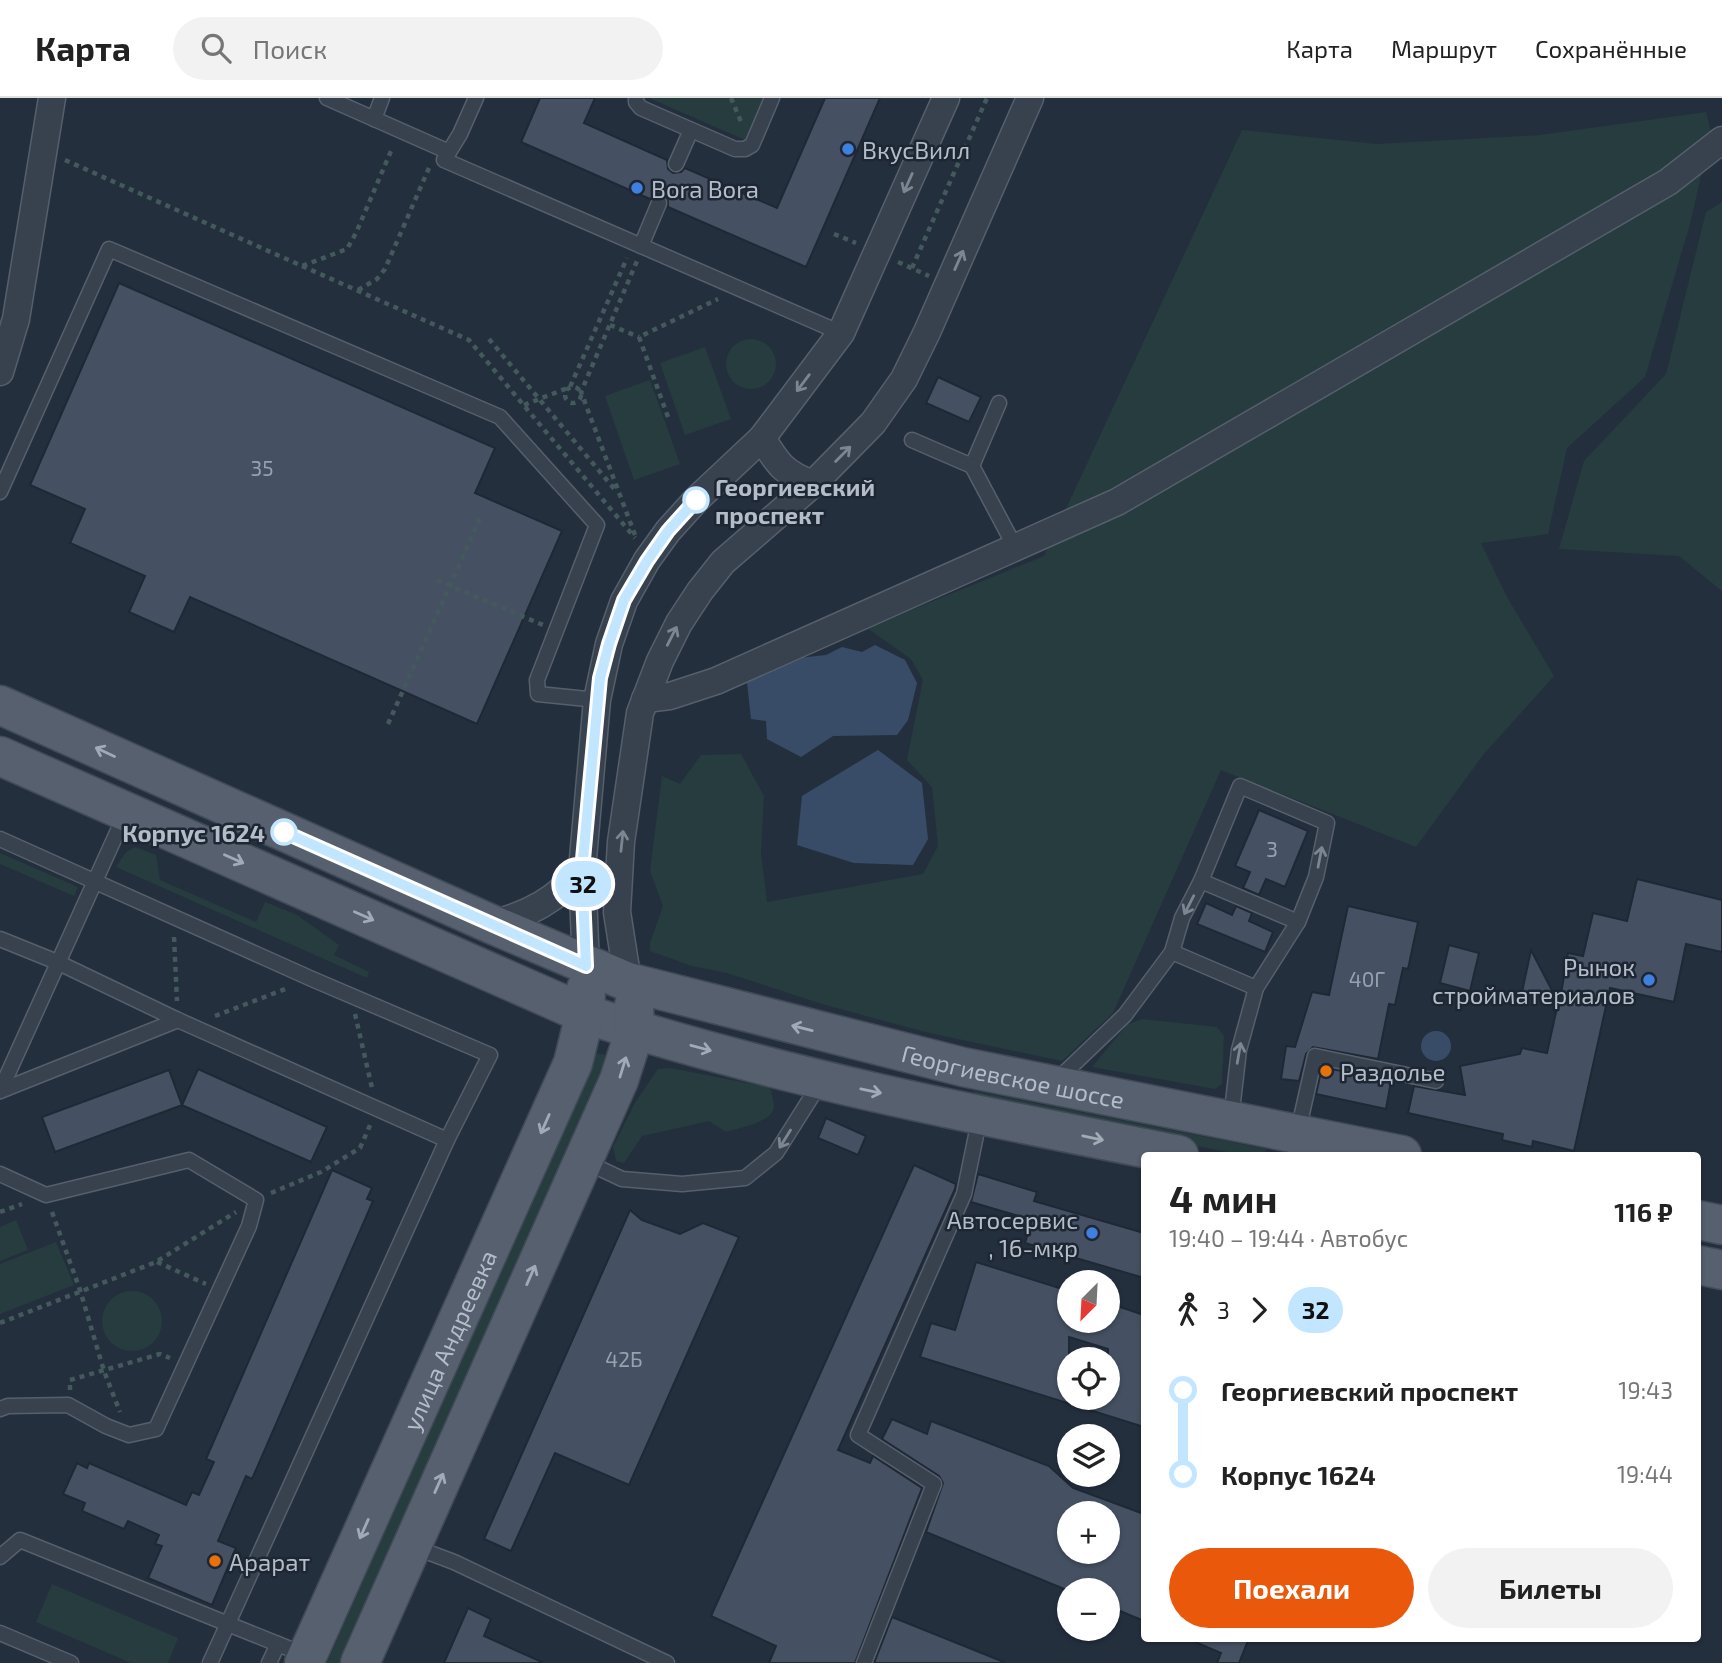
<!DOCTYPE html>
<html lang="ru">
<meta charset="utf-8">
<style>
body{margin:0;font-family:"Exo 2",sans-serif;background:#f2f2f2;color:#222;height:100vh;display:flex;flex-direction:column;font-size:26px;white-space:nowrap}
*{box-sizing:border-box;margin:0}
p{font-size:23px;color:#767676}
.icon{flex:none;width:38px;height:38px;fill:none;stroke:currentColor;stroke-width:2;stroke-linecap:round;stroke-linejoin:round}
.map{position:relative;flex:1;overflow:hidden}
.details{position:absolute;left:1141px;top:1054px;width:560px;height:490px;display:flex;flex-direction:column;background:#fff;border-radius:7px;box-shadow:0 2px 5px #0004}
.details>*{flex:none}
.badge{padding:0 14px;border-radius:23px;font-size:24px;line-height:46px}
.needle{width:46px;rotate:204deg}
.controls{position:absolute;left:1057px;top:1172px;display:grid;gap:14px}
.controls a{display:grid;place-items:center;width:63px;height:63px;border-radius:50%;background:#fff;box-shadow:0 2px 5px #0004;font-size:35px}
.map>.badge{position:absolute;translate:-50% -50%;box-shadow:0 0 0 4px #fff}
.legs{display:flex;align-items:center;gap:10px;height:77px;padding:0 28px;font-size:23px}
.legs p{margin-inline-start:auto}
.head{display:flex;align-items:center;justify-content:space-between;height:119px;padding:0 28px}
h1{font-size:38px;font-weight:700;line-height:52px}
.cta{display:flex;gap:14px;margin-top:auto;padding:14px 28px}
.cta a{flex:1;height:80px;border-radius:42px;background:#ea580c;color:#fff;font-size:28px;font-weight:700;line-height:80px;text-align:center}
.cta a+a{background:#f2f2f2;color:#222}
ul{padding:0 28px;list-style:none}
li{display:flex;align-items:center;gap:24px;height:84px;font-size:26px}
li i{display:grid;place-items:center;width:10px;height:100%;margin:0 9px;background:currentColor}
li i::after{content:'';width:18px;height:18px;margin:-9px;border:5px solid;border-radius:50%;background:#fff}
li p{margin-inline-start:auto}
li:first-child i{background:linear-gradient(#0000 50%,currentColor 0)}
li:last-child i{background:linear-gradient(currentColor 50%,#0000 0)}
header{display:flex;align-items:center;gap:42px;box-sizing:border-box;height:98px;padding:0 35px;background:#fff;border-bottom:2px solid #e0e0e0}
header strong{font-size:33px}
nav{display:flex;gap:38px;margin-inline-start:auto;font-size:24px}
.search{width:490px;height:63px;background:#f2f2f2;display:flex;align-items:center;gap:18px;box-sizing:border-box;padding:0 24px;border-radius:38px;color:#767676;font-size:26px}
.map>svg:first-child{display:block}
.green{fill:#263c3f}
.water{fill:#394c67}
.building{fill:#455162;stroke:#1f2835;stroke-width:2;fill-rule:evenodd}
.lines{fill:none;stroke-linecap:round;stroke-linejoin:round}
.lane-casing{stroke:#565f6c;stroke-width:17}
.street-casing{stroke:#565f6c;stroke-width:29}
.primary-casing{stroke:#414a57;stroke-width:41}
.path{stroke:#44595c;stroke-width:4.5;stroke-dasharray:5 5;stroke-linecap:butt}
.lane{stroke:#38414e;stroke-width:14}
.street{stroke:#38414e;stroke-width:26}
.primary{stroke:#56606e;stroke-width:38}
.oneway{stroke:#7c8592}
.oneway2{stroke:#a1aab7}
.line-1-casing{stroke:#fff;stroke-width:16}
.line-1{stroke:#c2e6ff;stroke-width:10}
.shop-dot{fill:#3f7fe0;stroke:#1d2633;stroke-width:2.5}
.stop-1-dot{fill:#fff;stroke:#c2e6ff;stroke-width:3.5}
.food-dot{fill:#e8710a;stroke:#1d2633;stroke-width:2.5}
.labels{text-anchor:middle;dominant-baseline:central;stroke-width:5;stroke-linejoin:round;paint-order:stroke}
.number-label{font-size:21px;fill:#98a1af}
.poi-label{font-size:24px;fill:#b4bcc9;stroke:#1d2633;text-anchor:start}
.stop-label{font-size:24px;font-weight:bold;fill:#b4bcc9;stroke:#1d2633;text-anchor:start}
.street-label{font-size:24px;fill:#b4bcc9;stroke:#1d2633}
</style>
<header>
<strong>Карта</strong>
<div class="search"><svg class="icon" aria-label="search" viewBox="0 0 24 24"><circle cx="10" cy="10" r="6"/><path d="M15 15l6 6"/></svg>Поиск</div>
<nav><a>Карта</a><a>Маршрут</a><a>Сохранённые</a></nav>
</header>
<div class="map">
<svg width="1722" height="1565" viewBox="0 0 1722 1565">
<rect width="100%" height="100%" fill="#242f3e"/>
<g class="green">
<polygon points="649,0 763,0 745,42"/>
<polygon points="1706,14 1711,34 1690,126 1645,279 1567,350 1548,436 1481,445 1507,499 1554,578 1483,657 1416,749 1221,672 1113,915 1062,963 925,934 822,906 727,875 692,868 650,853 650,845 663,808 650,773 662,678 680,686 701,657 741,656 764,698 761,755 767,804 923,776 938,748 932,689 907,662 923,582 911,561 867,530 1044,458 1242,32 1377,46 1540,37"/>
<polygon points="1722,104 1722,493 1679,458 1559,451 1584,363 1666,276 1706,114"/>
<circle cx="751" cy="266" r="25"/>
<polygon points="705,249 731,321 685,337 660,265"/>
<polygon points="650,282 680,366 634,382 605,298"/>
<polygon points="135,749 156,757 160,782 256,824 265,804 297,817 339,847 334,857 369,874 367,880 116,769 126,754"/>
<polygon points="0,755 78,789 74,798 0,766"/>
<polygon points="1142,921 1217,929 1224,938 1222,986 1215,991 1092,969 1127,927"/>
<polygon points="595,955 605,957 607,965 344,1565 327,1565"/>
<path d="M670,970L768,989L771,992C772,998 774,1004 774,1009C773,1024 738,1030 726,1034L709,1023L642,1038L624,1065L616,1063L613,1049L636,1003L658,971Z"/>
<polygon points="973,993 1266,1051 1265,1057 1242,1057 985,1006"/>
<polygon points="16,1122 28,1152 0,1163 0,1129"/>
<polygon points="56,1144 74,1187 0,1216 0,1166"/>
<circle cx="132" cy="1223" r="30"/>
<polygon points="52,1486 178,1540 168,1565 131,1565 36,1524"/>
</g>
<g class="water">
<polygon points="875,547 905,562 917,585 908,622 897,637 833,638 801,659 767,641 766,623 751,621 747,584 780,562 826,557 842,549 862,554"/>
<polygon points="878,652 922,685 928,741 913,767 854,765 797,747 802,698"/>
<circle cx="1436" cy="948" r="15"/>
</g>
<g class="building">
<polygon points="540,0 595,0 584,25 667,62 668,71 673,75 681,74 685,70 777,110 825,0 880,0 806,169 668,109 668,103 663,96 657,96 650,101 521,44"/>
<polygon points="119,185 495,350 475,395 562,433 477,626 190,499 174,534 129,514 145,478 70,445 85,411 30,387"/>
<polygon points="938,279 981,299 969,324 926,305"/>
<polygon points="1259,712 1308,733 1285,789 1266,781 1259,797 1243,790 1250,774 1235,768"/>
<polygon points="1637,781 1722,802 1722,854 1686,846 1674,904 1610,890 1574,1053 1533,1043 1532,1049 1502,1042 1503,1036 1408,1015 1414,988 1465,997 1460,968 1520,956 1522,950 1547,955 1558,905 1559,907 1568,855 1583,858 1593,815 1627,823"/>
<polygon points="1206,805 1232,817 1236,808 1252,815 1249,823 1273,834 1265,854 1197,826"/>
<polygon points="1348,808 1418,824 1408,871 1403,870 1395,907 1389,906 1378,961 1313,949 1306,956 1299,983 1281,981 1286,948 1295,949 1312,894 1329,897"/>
<polygon points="1449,847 1479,855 1470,893 1440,885"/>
<polygon points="1531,852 1557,902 1522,894"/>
<polygon points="1322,969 1391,983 1386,1011 1316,996"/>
<polygon points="198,971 327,1029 311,1064 182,1007 55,1054 42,1019 169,972 182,1007"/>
<polygon points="826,1020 866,1038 858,1057 818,1040"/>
<polygon points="914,1067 956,1086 955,1091 838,1352 870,1365 873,1358 922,1390 855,1565 769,1565 776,1548 711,1518"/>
<polygon points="332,1072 372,1090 367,1101 373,1103 252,1381 246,1378 218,1443 236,1450 212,1507 148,1480 162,1448 155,1446 159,1437 128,1423 124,1431 82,1413 85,1405 63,1396 77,1365 87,1370 89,1365 186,1407 192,1394 199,1397 214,1364 206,1361"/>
<polygon points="978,1076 1037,1094 1034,1103 1144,1135 1144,1180 1025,1145 1032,1122 971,1104"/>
<polygon points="630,1112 642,1122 680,1136 703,1125 739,1139 629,1387 555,1355 511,1453 484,1441"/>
<path d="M976,1164L1069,1193V1223H1108V1205L1144,1217V1329L920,1259L931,1225L955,1232ZM1069,1239L1108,1251V1300H1069Z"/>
<path d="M892,1321L927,1336L931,1323L1049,1368L1073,1390L1144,1416V1523L1108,1508V1493H1069L926,1434L943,1385L939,1378L882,1341ZM1069,1416H1108V1454H1069Z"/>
<polygon points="468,1510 491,1521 484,1538 544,1565 444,1565"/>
<polygon points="892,1519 1004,1564 1004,1565 874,1565"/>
<polygon points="1186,1540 1249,1540 1239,1565 1217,1565 1221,1555"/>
</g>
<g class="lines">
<g class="lane-casing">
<g id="lane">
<polyline points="327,0 449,54"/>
<polyline points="476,0 460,36 444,62 841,235"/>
<polyline points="636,0 636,4 641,10 735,51 745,51 752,47 772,0"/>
<polyline points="374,21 382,0"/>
<polyline points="676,66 691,32"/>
<polyline points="641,148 659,105"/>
<polyline points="999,305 972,368 1015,449"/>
<polyline points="912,342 972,368"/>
<polyline points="0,394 109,151 500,319 597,427 537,582 538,596 597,602"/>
<polyline points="0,741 312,881 490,957 447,1042 210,1565"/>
<polyline points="1201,783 1240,688 1327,725 1316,779 1298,824"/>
<polyline points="0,841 57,864 178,922 447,1042"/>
<polyline points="1172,854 1256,890"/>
<polyline points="1056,983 1125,917 1172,854 1182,820 1201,783 1298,824 1256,890 1239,952 1231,1021"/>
<polyline points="0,993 125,717"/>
<polyline points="0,993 178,922"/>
<polyline points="1298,1033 1315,958 1436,983"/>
<polyline points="584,1063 622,1081 682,1086 745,1080 776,1055 812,998 814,982"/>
<polyline points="0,1076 46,1097 189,1062 256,1102 249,1128 156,1331 129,1337 106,1328 68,1307 8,1308 0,1311"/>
<polyline points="414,1449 454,1464 667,1565"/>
<polyline points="0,1459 20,1442 305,1557"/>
<polyline points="0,1535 71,1565"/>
<polyline points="269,1565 278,1546"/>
<polyline points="864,1565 934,1386 858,1337 964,1096 980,1018"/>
</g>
</g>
<g class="street-casing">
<g id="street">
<polyline points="0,274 16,221 52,0"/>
<path d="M762,340C777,365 784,376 813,386"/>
<polyline points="645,601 670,598 716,583 1117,404 1668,84 1722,42"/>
<path d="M491,826C529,817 557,801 582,772"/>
<polyline points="586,868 582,772 597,602 609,546 624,503 647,462 668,433 696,402 762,340 841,235 946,0"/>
<polyline points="628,884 617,814 621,744 640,615 660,563 679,525 700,493 723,464 813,386 873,325 904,281 927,234 1030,0"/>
</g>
</g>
<g class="primary-casing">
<g id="primary">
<path id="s1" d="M0,607L491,826L628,884L963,969L1402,1057"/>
<path d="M0,658L585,916C779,979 980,1018 1179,1057"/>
<polyline points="1698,1122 1722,1127"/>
<polyline points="1698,1167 1722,1172"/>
<path id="s2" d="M304,1565L573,965L585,916L586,891"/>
<polyline points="360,1565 619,982 635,932 634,907"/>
</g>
</g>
<g class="path">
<polyline points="731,0 742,26"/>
<polyline points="65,62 302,168 347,151 356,135 391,53"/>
<polyline points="834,136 856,145"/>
<polyline points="898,164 929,178"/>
<polyline points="302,168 469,242 635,440"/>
<polyline points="912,170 987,0"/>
<polyline points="358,192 377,181 385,171 429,70"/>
<polyline points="610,227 639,239"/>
<polyline points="489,241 616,393"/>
<circle cx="573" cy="297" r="8"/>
<polyline points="524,307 570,289 627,160"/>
<polyline points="668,319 639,239 718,201"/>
<polyline points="635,437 581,294 637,163"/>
<polyline points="437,482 543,527"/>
<polyline points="388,626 482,416"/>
<polyline points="174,839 177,903"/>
<polyline points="355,916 372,990"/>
<polyline points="215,918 288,890"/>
<polyline points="271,1095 321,1074 360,1050 371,1025"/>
<polyline points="0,1114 22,1106"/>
<polyline points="52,1114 80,1192 104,1273 120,1314"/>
<polyline points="157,1164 206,1186"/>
<polyline points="0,1225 156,1164 236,1114"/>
<polyline points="70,1292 70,1282 160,1256 170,1260"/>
</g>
<use href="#lane" class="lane"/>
<use href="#street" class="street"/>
<use href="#primary" class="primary"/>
</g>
<defs><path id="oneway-shaft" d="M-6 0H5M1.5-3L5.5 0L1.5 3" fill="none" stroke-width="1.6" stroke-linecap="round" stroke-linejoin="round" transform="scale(1.75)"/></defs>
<g class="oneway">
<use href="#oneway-shaft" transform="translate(908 85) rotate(114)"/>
<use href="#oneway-shaft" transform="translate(959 162) rotate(-66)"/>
<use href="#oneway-shaft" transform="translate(803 285) rotate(127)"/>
<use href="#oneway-shaft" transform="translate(843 356) rotate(-45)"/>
<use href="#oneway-shaft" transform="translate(672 538) rotate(-63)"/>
<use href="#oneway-shaft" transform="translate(622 743) rotate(-84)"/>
<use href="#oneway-shaft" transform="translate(1320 759) rotate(-79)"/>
<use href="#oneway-shaft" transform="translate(1189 807) rotate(117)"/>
<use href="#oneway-shaft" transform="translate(1239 955) rotate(-80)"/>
<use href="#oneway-shaft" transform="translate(785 1041) rotate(122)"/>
</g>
<g class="oneway2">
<use href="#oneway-shaft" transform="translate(105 654) rotate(-155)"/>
<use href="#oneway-shaft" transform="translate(234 761) rotate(24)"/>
<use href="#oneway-shaft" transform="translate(364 818) rotate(24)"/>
<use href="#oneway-shaft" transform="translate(802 930) rotate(-166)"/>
<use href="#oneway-shaft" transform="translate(701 950) rotate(15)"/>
<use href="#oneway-shaft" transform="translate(623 969) rotate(-73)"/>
<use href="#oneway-shaft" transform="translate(871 993) rotate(12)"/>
<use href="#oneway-shaft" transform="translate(545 1026) rotate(114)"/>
<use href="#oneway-shaft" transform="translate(1093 1040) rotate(12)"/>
<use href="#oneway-shaft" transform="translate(531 1177) rotate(-66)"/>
<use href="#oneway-shaft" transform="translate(439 1385) rotate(-66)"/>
<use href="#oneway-shaft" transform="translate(364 1431) rotate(114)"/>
</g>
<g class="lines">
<g class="line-1-casing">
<polyline id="line-1" points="284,734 586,868 582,772 600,580 609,546 624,502 647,463 668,433 696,402"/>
</g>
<use href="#line-1" class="line-1"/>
</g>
<g class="shop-dot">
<circle cx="848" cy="51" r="7"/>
<circle cx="637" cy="90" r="7"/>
<circle cx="1649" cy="882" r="7"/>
<circle cx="1092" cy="1135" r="7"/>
</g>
<g class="stop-1-dot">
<circle cx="696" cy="402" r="12"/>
<circle cx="284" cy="734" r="12"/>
</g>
<g class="food-dot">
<circle cx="1326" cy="973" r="7"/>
<circle cx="215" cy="1463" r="7"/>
</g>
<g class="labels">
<g class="number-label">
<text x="262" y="369">35</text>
<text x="1272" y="750">3</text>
<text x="1367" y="880">40Г</text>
<text x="624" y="1260">42Б</text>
</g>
<g class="poi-label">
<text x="862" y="51">ВкусВилл</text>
<text x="651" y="90">Bora Bora</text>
<text x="1635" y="868" text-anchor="end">Рынок<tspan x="1635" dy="28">стройматериалов</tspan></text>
<text x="1340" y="973">Раздолье</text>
<text x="1078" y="1121" text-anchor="end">Автосервис<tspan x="1078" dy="28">, 16-мкр</tspan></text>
<text x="229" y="1463">Арарат</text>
</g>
<g class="stop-label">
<text x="715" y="388">Георгиевский<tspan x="715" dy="28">проспект</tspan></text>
<text x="265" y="734" text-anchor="end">Корпус 1624</text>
</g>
<g class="street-label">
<text stroke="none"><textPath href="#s1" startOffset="1083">Георгиевское шоссе</textPath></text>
<text stroke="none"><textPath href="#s2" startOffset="354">улица Андреевка</textPath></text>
</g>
</g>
</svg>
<div class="controls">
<a><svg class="needle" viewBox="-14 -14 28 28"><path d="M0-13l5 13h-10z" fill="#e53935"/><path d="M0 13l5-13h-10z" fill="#767676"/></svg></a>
<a><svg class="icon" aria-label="locate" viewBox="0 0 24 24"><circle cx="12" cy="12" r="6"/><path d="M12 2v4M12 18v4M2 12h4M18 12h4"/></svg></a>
<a><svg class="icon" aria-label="layers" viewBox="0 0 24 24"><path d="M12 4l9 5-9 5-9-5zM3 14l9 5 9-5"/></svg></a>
<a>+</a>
<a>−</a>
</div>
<b class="badge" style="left:583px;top:786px;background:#c2e6ff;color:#111">32</b>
<section class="details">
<div class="head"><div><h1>4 мин</h1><p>19:40 – 19:44 · Автобус</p></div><b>116 ₽</b></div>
<div class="legs"><svg class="icon" aria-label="walk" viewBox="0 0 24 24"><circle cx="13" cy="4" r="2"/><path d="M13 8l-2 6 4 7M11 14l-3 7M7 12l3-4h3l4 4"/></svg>3<svg class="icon" aria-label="forward" viewBox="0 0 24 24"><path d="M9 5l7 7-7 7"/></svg><b class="badge" style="background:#c2e6ff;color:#111">32</b></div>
<ul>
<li><i style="color:#c2e6ff"></i><b>Георгиевский проспект</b><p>19:43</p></li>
<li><i style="color:#c2e6ff"></i><b>Корпус 1624</b><p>19:44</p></li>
</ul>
<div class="cta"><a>Поехали</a><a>Билеты</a></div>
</section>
</div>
